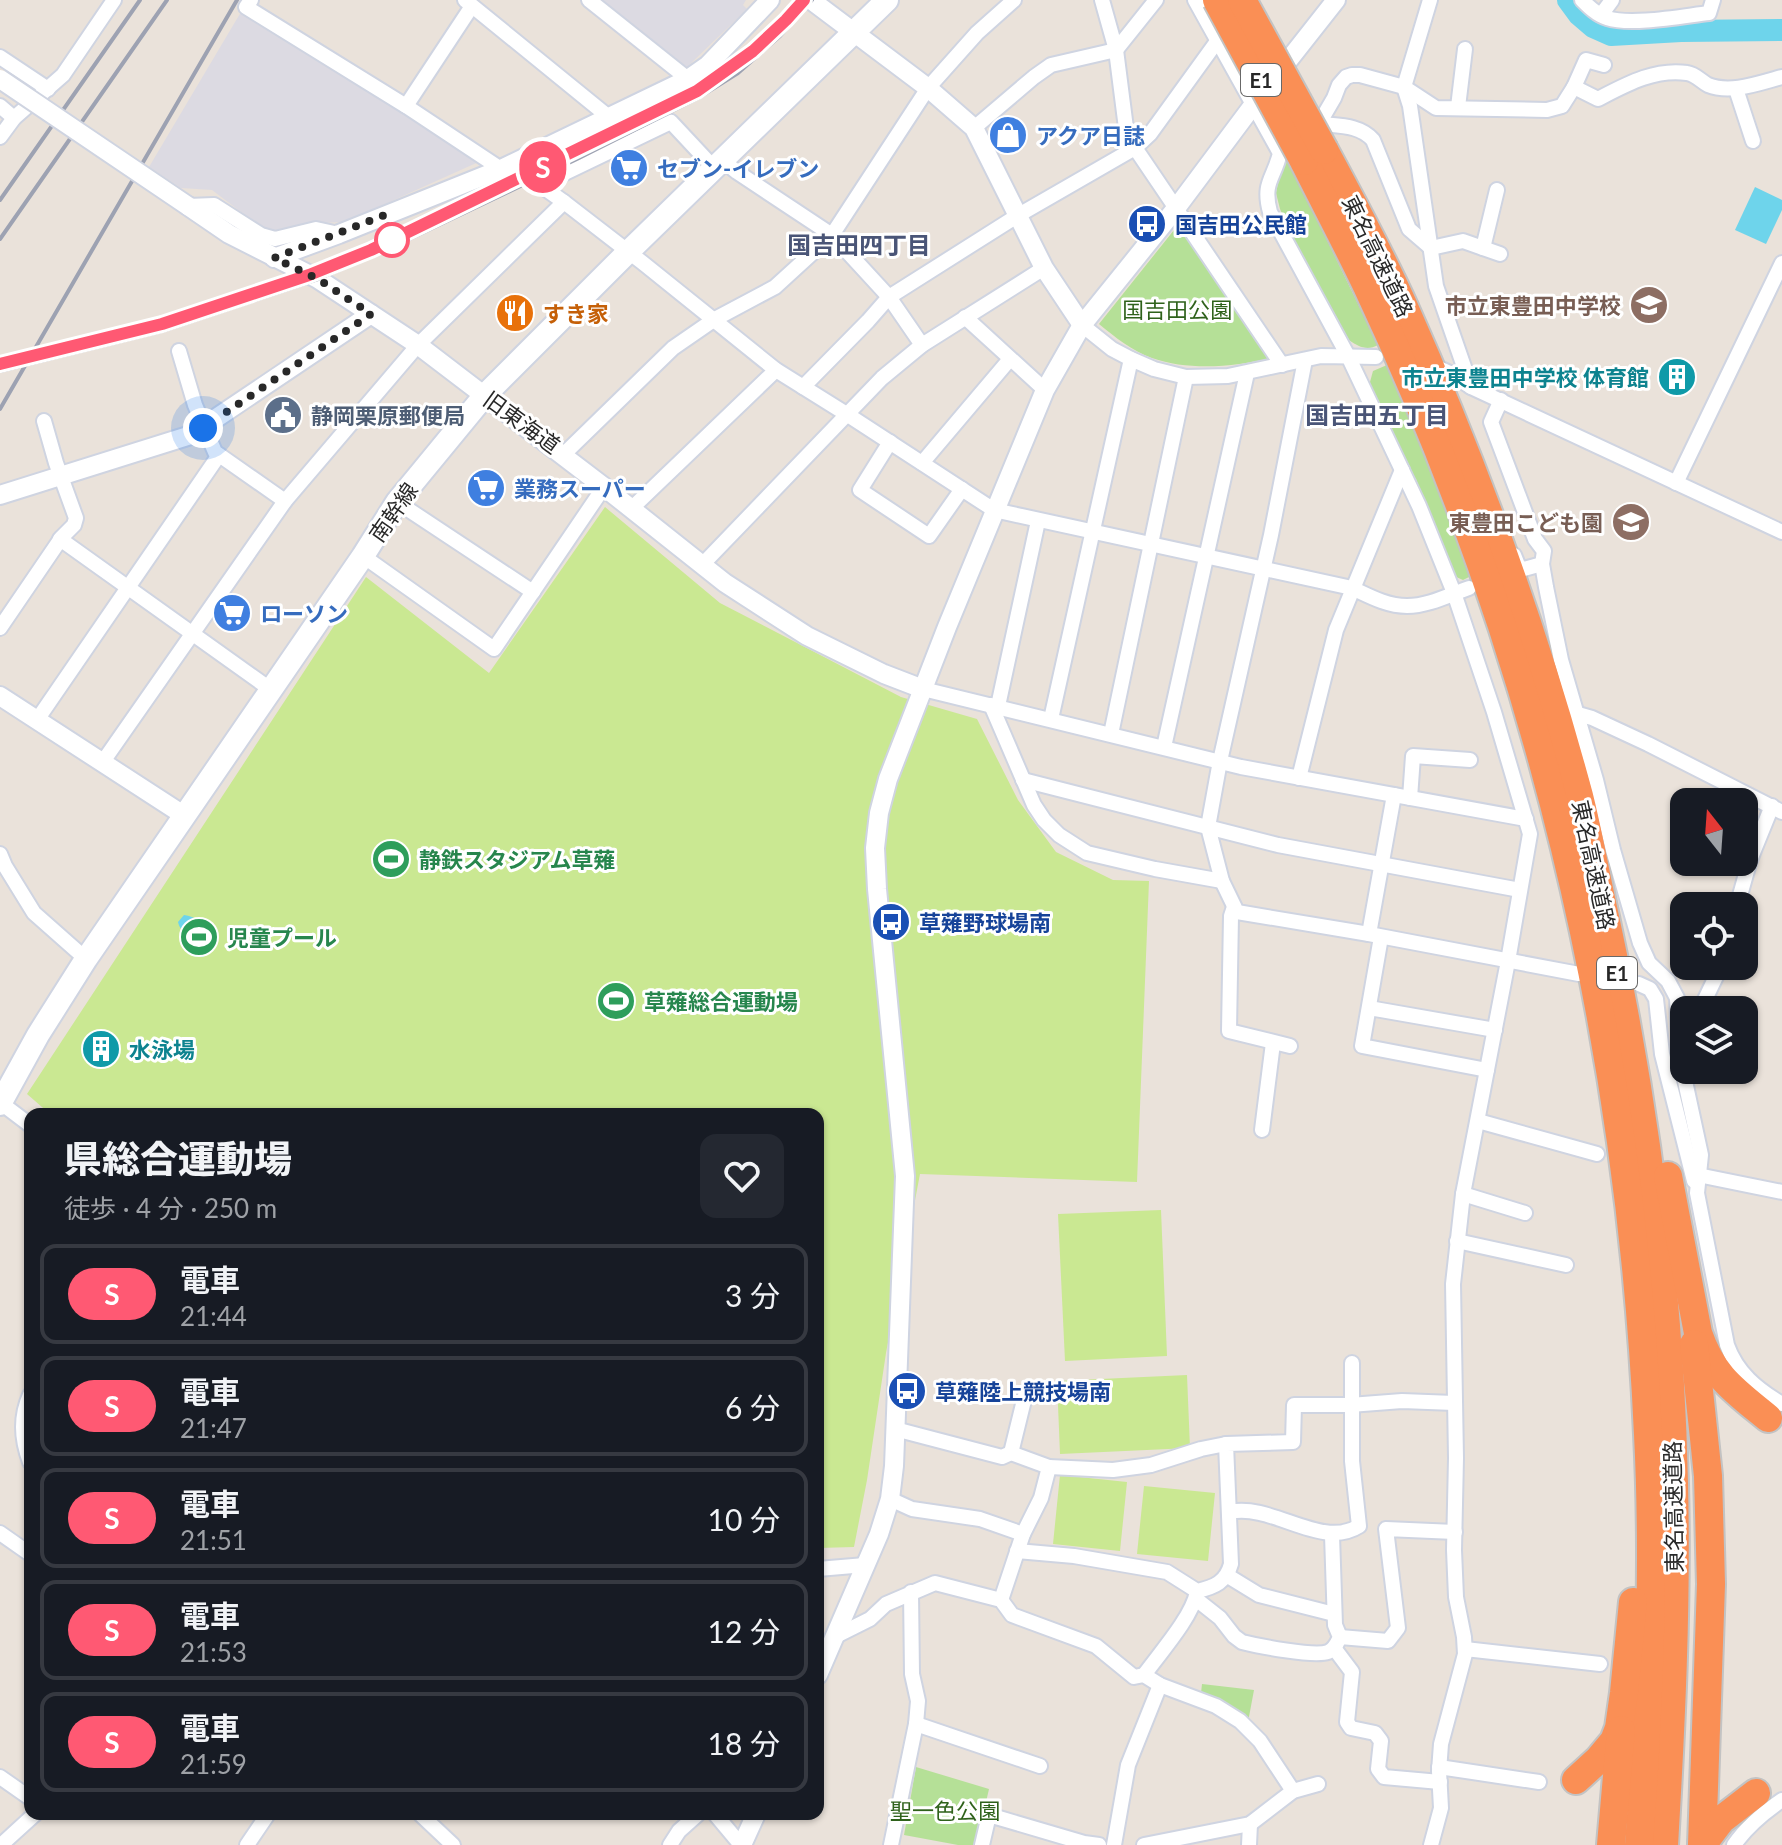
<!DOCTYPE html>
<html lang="ja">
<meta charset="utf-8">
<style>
body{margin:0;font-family:Lato,"Noto Sans JP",sans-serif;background:#242831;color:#f1f3f6;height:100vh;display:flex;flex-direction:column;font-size:30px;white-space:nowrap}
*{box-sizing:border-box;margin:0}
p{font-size:26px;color:#9ea1a6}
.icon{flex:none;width:44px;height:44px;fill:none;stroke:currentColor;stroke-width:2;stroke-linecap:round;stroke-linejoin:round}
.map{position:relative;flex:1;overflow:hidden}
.sheet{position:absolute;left:24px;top:1108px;width:800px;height:712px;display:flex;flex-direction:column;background:#171b24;border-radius:16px;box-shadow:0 2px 6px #0004}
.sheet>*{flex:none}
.badge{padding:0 16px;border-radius:26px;font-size:28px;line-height:52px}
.needle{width:52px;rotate:343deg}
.buttons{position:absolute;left:1670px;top:788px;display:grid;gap:16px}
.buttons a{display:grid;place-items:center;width:88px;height:88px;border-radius:16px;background:#171b24;box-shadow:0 2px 6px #0004;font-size:40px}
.you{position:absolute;width:40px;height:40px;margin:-20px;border:6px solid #fff;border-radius:50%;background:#1a73e8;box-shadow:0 0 0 12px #1a73e833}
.map>.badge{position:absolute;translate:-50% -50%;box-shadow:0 0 0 4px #fff}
.round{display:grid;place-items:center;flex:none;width:84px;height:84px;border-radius:16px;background:#242831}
.headline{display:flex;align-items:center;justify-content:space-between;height:136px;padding:0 40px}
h1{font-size:38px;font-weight:800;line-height:60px}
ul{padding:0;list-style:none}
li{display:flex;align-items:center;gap:24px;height:100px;margin:0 16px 12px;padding:0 24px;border:4px solid #363941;border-radius:16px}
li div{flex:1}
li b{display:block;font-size:30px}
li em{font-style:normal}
li .badge{min-width:88px;font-weight:700;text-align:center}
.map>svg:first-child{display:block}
.industrial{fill:#dcdae2}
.green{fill:#b5e097}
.pitch{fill:#cae892}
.water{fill:#6ed4eb}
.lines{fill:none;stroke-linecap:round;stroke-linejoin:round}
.river{stroke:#6ed4eb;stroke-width:22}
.minor-casing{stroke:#cfd4e1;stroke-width:18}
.tertiary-casing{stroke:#cfd4e1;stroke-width:22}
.secondary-casing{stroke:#cfd4e1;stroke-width:26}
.motorway-casing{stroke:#c3c3c3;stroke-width:32}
.minor{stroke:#fff;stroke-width:14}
.tertiary{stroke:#fff;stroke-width:18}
.secondary{stroke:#fff;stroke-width:22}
.motorway{stroke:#fa8f55;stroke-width:28}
.rail{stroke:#9da2b2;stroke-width:4}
.tertiary-bridge-casing{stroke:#cfd4e1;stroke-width:22;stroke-linecap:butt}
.motorway-bridge-casing{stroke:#c3c3c3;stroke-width:32;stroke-linecap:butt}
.tertiary-bridge{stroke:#fff;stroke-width:18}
.motorway-bridge{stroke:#fa8f55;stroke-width:28}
.line-casing{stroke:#fff;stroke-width:18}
.line{stroke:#ff5973;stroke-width:12}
.walk{stroke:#282828;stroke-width:8;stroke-dasharray:0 14.4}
.stop-dot{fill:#fff;stroke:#ff5973;stroke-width:4}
.labels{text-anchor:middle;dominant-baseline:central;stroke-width:6;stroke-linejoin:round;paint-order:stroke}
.shield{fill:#fff;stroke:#686868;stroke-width:2}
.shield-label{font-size:20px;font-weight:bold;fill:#282828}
.shop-label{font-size:22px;font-weight:bold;fill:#366cbe;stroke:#fff;text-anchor:start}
.transit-label{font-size:22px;font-weight:bold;fill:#164399;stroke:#fff;text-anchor:start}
.street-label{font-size:22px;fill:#282828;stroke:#fff}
.education-label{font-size:22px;font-weight:bold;fill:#785e54;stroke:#fff;text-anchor:end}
.park-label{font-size:22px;fill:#2f621b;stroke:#fff}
.food-label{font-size:22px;font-weight:bold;fill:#c56008;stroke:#fff;text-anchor:start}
.culture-label{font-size:22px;font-weight:bold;fill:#0d838f;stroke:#fff;text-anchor:end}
.service-label{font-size:22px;font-weight:bold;fill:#4e5e75;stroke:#fff;text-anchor:start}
.leisure-label{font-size:22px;font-weight:bold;fill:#27864d;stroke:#fff;text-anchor:start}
.neighbourhood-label{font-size:24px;font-weight:bold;fill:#4a5577;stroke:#fff}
</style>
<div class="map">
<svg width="1782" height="1845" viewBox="0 0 1782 1845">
<rect width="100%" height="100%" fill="#eae2da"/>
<g class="industrial">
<polygon points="596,0 746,0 743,5 747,9 688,66 680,67"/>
<polygon points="241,12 483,160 345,222 315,223 269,233 212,190 181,188 149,167"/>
</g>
<g class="green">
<path d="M1288,160L1378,345C1367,351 1359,347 1349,340L1290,232L1280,209L1276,193L1282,163Z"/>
<path d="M1178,225L1183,226L1271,358C1234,367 1189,371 1152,358C1132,351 1115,337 1099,324Z"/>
<polygon points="1387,365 1438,484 1471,576 1463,580 1454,576 1451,571 1416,479 1406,465 1371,392 1370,382 1373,371"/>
<polygon points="1202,1684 1254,1690 1248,1722 1228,1706 1201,1693"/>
<polygon points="916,1767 989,1789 976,1845 958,1845 904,1835"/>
</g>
<g class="pitch">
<polygon points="605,507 720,603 901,697 977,719 1018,800 1056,852 1113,880 1149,881 1137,1182 920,1174 886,1353 867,1480 854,1547 818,1548 818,1114 50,1114 27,1094 366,577 489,673"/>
<polygon points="1161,1210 1167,1356 1065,1361 1058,1214"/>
<polygon points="1187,1375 1190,1448 1060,1454 1057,1381"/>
<polygon points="1060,1475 1127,1482 1120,1551 1053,1544"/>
<polygon points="1144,1486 1215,1493 1208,1561 1137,1554"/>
</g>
<g class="water">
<polygon points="1755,187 1782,200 1782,210 1766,244 1735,230"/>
<path d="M184,915C206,918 221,939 203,957L193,956C187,948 191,942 186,936C183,930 180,930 178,922Z"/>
</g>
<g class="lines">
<polyline class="river" points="1568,0 1579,15 1593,27 1611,35 1681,31 1782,30"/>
<g class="minor-casing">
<g id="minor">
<polyline points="251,0 246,7 406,106 501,169"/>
<polyline points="465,0 610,118"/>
<polyline points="589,0 688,79"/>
<polyline points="1102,0 1116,50 1127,136 1282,365"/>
<path d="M1195,0L1280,153C1274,179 1262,182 1270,212L1348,356L1419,506L1454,593L1494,712L1530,834L1508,961L1463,1194L1453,1284L1456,1458L1454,1550L1456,1597L1464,1637L1465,1654L1441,1744L1439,1771L1441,1808L1431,1845"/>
<polyline points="1430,0 1404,87 1410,106 1436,286 1471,387"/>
<path d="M1582,0C1589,7 1597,15 1607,18C1631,26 1683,16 1709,13L1713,0"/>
<polyline points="1601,15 1612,0"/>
<polyline points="0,57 48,89"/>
<path d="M1574,87L1598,99C1625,85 1655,68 1687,73C1695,74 1701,81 1708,85C1731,94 1759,83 1782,77"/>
<polyline points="1736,89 1753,141"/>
<polyline points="0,106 14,118"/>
<polyline points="406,106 472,6"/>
<polyline points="1458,107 1465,49"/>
<path d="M1321,124C1340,126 1360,125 1373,140L1409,229L1431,248L1463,241L1500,254"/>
<polyline points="974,128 1034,77 1051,65 1116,50 1156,0"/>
<polyline points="1311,130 1320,122 1334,98 1339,85 1346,77 1352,75 1360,75 1404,87 1436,108 1547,110 1562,106 1574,87 1586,60 1604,65"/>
<polyline points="0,137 14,118 63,75 114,0"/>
<polyline points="722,160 737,172 832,235 889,297 922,345"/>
<polyline points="564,202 540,185 671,122 714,168"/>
<polyline points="188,206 214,205 261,235 275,239 316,229 339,234"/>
<polyline points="1483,248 1497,190"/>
<polyline points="965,317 1045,390"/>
<polyline points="1082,325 1112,349 1131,359 1154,369 1186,377 1228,376 1321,356 1376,357"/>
<polyline points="179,351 195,405 215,452 285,501"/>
<polyline points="1305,360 1271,535 1220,761 1208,827 1222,881 1237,912 1369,934 1579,974"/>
<polyline points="1439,368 1452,374 1471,387 1782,532"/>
<polyline points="803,387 868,321 889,297 1017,216 1135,148 1150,134 1218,40"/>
<path d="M1501,400L1491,422L1535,539L1544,551L1542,564L1546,587L1561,660L1596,780L1613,850L1640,943L1649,963L1668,981L1677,998L1680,1058L1701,1155L1697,1193L1727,1345C1737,1373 1757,1389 1782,1404"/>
<polyline points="890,442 860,490 929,536 962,489"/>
<polyline points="563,455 673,348 715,319 775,287 832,235 928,88 977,33 1014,0"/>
<polyline points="922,463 1010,359"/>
<polyline points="1676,483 1782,263"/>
<polyline points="397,502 533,592"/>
<polyline points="632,508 776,370"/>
<polyline points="60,539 270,689"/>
<polyline points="1514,555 1520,570 1542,564"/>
<polyline points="363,556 494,649 604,487"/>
<polyline points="702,565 882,378 922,345 1044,268"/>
<polyline points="0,628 62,537 74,525 76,518 56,463 44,421"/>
<polyline points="923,689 1241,767 1526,819"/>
<polyline points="991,705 1034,805 1044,820 1059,835 1087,853 1155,869 1222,881"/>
<polyline points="998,706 1038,521"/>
<polyline points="1578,714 1592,718 1648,744 1782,812"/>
<polyline points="1051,719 1131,359"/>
<polyline points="37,720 219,455"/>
<polyline points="1111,734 1186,377"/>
<polyline points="1164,747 1247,373"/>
<path d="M102,763L285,501L418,345L564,202L643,263L776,370L848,415L994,510L1352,588C1369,596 1387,606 1407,606C1428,606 1449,595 1469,588"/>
<polyline points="1299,778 1336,630 1402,470"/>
<polyline points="1023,780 1278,845 1520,890"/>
<polyline points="1410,798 1413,756 1470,760"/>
<polyline points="0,854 5,866 34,913 86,959"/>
<polyline points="1737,906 1750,860 1772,806"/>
<polyline points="1234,907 1231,916 1229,1031 1290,1046"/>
<polyline points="1369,934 1394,795"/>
<polyline points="1381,937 1362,1046 1487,1070"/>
<polyline points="1639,984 1650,989 1656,999 1662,1054 1694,1181"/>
<polyline points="1369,1008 1495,1030"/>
<polyline points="1700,1010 1721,966"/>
<polyline points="1,1103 30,1125"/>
<polyline points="1478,1121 1597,1154"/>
<polyline points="1262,1130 1273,1043"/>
<polyline points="1698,1175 1782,1192"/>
<polyline points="1463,1194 1525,1213"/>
<polyline points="1457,1241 1566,1265"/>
<path d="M30,1395C20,1417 22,1441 30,1462"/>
<polyline points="895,1429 1002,1457 1011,1453 1049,1467 1041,1498 1023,1534 1001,1600"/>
<polyline points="1011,1453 1026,1392"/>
<polyline points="1049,1467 1113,1470 1151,1465 1201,1449 1226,1444"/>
<polyline points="890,1499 912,1509 980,1519 1023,1534"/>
<path d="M1230,1512C1273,1503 1321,1550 1359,1526L1352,1461V1363"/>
<polyline points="0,1533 30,1554"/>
<path d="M1017,1551L1074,1556L1167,1572L1197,1591C1215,1587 1226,1582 1231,1564L1226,1444L1293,1442L1294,1405H1350L1402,1401L1454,1403"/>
<polyline points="818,1569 865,1565"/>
<polyline points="1228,1576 1259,1595 1334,1614"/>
<path d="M1196,1599L1220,1618L1234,1636L1242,1642C1258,1646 1314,1657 1328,1652C1335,1649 1337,1643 1340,1637L1335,1625L1332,1535"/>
<polyline points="836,1636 870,1619 886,1604 935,1583 1001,1600 1012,1615 1096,1646 1134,1677 1144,1675 1160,1685 1216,1706 1240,1721 1260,1741 1293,1791"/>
<polyline points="1340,1637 1388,1641 1398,1628 1386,1529 1455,1532"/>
<polyline points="1334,1648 1352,1672 1347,1722 1351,1728 1375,1733 1381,1741 1378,1769 1384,1777 1440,1782"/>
<polyline points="1465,1649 1600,1664"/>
<path d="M1144,1675C1160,1653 1192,1617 1197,1592"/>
<polyline points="916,1724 1040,1766"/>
<polyline points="1439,1767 1539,1782"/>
<polyline points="0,1777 30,1798"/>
<polyline points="420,1814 453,1845"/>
<polyline points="715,1814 741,1845"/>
<polyline points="1,1845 35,1814"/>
<polyline points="247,1845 268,1814"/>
<polyline points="670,1845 679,1831 698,1814"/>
<polyline points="891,1845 916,1724 918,1701 912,1674 911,1592"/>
<polyline points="982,1845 989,1815 1084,1843 1099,1845"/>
<polyline points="1114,1845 1128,1765 1160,1685"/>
<polyline points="1144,1845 1250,1824 1293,1791 1318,1784"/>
<polyline points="1249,1845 1250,1824"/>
<path d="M1734,1845C1747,1826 1763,1813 1782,1800"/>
</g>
</g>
<g class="tertiary-casing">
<g id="tertiary">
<polyline points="811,0 928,88 974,128 1044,268 1082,325"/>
<polyline points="188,206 229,234 318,279 418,345 604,487 725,583 807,636 884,674 923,689"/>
<polyline points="274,258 339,234 501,169 688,79 708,65 770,0"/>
<polyline points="0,495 191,435 371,314"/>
<polyline points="0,696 185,816"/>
<polyline points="818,1675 879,1534 890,1499 894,1466 905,1176 877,889 875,848 879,813 888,779 947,627 1045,390 1082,325 1177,207 1254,104 1336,0"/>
<polyline points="742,1845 756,1814"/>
</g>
</g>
<g class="secondary-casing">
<polyline id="secondary" points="0,1104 38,1035 86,959 363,556 397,502 485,395 629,251 887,0"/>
</g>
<g class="motorway-casing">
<g id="motorway">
<path d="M1324,150C1352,202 1380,254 1404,307C1475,466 1534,629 1579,796C1589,836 1596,877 1605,917C1645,1103 1670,1293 1674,1484C1677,1604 1671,1725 1664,1845"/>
<path d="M1304,161C1325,203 1347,244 1367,286C1537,646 1630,1037 1648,1434C1655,1571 1649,1708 1639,1845"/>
<path d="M1668,1176L1698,1333C1713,1377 1734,1390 1768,1418"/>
<polyline points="1694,1344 1708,1476 1711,1584 1702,1845"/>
<polyline points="1576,1780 1599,1759 1614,1741 1619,1728 1624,1693 1633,1602"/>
<polyline points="1611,1845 1621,1730"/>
<polyline points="1702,1845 1721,1820 1756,1793"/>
</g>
</g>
<use href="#minor" class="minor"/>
<use href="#tertiary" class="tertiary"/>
<use href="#secondary" class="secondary"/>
<use href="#motorway" class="motorway"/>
<g class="rail">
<polyline points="0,200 140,0"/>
<polyline points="0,239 167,0"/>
<polyline points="0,371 165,330 318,279 399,244 579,158 698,98 738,73 780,36 812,0"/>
<polyline points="0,409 237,0"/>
</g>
<g class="tertiary-bridge-casing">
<polyline id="tertiary-bridge" points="0,79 188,206"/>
</g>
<g class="motorway-bridge-casing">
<g id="motorway-bridge">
<polyline points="1217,0 1304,161"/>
<polyline points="1242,0 1324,150"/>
</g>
</g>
<use href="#tertiary-bridge" class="tertiary-bridge"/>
<use href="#motorway-bridge" class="motorway-bridge"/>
</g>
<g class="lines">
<g class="line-casing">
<polyline id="line" points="0,364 162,324 309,275 371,250 697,91 753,51 786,20 804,0"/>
</g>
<use href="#line" class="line"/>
<polyline class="walk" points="203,428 371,314 318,279 274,258 385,215 392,240"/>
</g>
<defs>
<g id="shop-disc" transform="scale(2)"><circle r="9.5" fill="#3f7fe0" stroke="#fff"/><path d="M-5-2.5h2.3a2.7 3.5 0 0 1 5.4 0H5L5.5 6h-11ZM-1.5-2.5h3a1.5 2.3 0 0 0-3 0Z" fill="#fff"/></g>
<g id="supermarket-disc" transform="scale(2)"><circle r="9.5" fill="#3f7fe0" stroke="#fff"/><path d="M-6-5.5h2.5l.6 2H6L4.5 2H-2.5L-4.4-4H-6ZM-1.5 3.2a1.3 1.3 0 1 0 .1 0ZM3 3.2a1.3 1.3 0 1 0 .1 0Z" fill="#fff"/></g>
<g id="bus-disc" transform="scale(2)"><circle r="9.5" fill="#1a4fb4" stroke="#fff"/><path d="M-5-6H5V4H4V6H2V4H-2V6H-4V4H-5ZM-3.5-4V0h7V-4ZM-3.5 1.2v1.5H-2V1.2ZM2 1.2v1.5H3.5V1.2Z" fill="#fff"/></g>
<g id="school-disc" transform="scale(2)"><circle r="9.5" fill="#8d6e63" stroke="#fff"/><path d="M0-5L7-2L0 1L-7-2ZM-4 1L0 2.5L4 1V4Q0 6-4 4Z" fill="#fff"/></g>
<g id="restaurant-disc" transform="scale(2)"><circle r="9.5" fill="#e8710a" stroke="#fff"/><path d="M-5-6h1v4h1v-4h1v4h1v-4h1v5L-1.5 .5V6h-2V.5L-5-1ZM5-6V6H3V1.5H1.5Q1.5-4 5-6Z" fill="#fff"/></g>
<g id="building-disc" transform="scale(2)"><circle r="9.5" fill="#0f9aa8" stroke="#fff"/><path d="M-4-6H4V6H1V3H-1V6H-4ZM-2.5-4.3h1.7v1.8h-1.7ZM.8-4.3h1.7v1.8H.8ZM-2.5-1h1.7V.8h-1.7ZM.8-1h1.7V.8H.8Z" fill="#fff"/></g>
<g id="civic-disc" transform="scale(2)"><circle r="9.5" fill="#5c6f8a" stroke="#fff"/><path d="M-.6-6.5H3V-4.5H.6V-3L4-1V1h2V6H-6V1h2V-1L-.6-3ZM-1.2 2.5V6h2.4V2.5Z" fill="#fff"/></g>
<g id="stadium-disc" transform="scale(2)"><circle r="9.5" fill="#2e9e5b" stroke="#fff"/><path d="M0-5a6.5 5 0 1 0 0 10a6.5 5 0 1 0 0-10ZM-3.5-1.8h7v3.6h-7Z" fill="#fff"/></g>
</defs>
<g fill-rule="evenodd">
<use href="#shop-disc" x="1008" y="135"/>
<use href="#supermarket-disc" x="629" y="168"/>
<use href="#bus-disc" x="1147" y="224"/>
<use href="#school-disc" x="1649" y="305"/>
<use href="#restaurant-disc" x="515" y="313"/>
<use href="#building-disc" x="1677" y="377"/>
<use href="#civic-disc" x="283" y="415"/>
<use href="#supermarket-disc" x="486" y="488"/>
<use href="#school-disc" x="1631" y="522"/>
<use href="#supermarket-disc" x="232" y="613"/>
<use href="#stadium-disc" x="391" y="859"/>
<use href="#bus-disc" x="891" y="922"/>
<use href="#stadium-disc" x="199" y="937"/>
<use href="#stadium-disc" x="616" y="1001"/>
<use href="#building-disc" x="101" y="1049"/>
<use href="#bus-disc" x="907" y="1391"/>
</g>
<circle class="stop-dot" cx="392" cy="240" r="16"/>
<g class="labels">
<g class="shield">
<rect x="1241" y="64" width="40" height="32" rx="6"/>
<rect x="1597" y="957" width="40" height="32" rx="6"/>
</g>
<g class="shield-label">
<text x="1261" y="80">E1</text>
<text x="1617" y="973">E1</text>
</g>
<g class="shop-label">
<text x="1036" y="135">アクア日誌</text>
<text x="657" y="168">セブン-イレブン</text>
<text x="514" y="488">業務スーパー</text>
<text x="260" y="613">ローソン</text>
</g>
<g class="transit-label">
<text x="1175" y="224">国吉田公民館</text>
<text x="919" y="922">草薙野球場南</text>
<text x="935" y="1391">草薙陸上競技場南</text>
</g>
<g class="street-label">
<text transform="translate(1378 256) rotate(64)">東名高速道路</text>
<text transform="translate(522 422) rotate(36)">旧東海道</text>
<text transform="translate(393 512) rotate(-55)">南幹線</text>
<text transform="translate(1594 865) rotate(78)">東名高速道路</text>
<text transform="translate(1673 1507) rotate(-91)">東名高速道路</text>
</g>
<g class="education-label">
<text x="1621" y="305">市立東豊田中学校</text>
<text x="1603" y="522">東豊田こども園</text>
</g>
<g class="park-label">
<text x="1177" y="309">国吉田公園</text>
<text x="945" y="1810">聖一色公園</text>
</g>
<g class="food-label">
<text x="543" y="313">すき家</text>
</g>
<g class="culture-label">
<text x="1649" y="377">市立東豊田中学校 体育館</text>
<text x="129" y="1049" text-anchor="start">水泳場</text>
</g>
<g class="service-label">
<text x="311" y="415">静岡栗原郵便局</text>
</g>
<g class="leisure-label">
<text x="419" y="859">静鉄スタジアム草薙</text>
<text x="227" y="937">児童プール</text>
<text x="644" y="1001">草薙総合運動場</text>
</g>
<g class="neighbourhood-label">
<text x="859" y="244">国吉田四丁目</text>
<text x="1377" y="414">国吉田五丁目</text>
</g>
</g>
</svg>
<div class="buttons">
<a><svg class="needle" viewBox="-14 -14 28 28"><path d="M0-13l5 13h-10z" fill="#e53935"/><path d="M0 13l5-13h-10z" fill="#9ea1a6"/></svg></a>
<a><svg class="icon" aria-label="locate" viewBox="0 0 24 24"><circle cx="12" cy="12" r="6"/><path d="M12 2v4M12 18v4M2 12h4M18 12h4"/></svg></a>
<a><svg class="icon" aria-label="layers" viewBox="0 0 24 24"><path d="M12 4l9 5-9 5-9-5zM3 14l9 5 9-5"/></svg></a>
</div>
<div class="you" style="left:203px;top:428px"></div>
<b class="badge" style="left:543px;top:167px;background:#ff5973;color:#fff">S</b>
<section class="sheet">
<div class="headline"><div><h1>県総合運動場</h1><p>徒歩 · 4 分 · 250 m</p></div><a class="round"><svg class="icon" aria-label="heart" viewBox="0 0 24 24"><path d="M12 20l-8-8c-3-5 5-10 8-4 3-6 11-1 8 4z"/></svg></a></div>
<ul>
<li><span class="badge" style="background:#ff5973;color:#fff">S</span><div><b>電車</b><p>21:44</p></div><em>3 分</em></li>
<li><span class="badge" style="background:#ff5973;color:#fff">S</span><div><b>電車</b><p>21:47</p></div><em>6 分</em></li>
<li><span class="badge" style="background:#ff5973;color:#fff">S</span><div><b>電車</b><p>21:51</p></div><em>10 分</em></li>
<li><span class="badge" style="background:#ff5973;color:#fff">S</span><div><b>電車</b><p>21:53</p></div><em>12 分</em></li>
<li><span class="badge" style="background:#ff5973;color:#fff">S</span><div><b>電車</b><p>21:59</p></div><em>18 分</em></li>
</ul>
</section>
</div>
